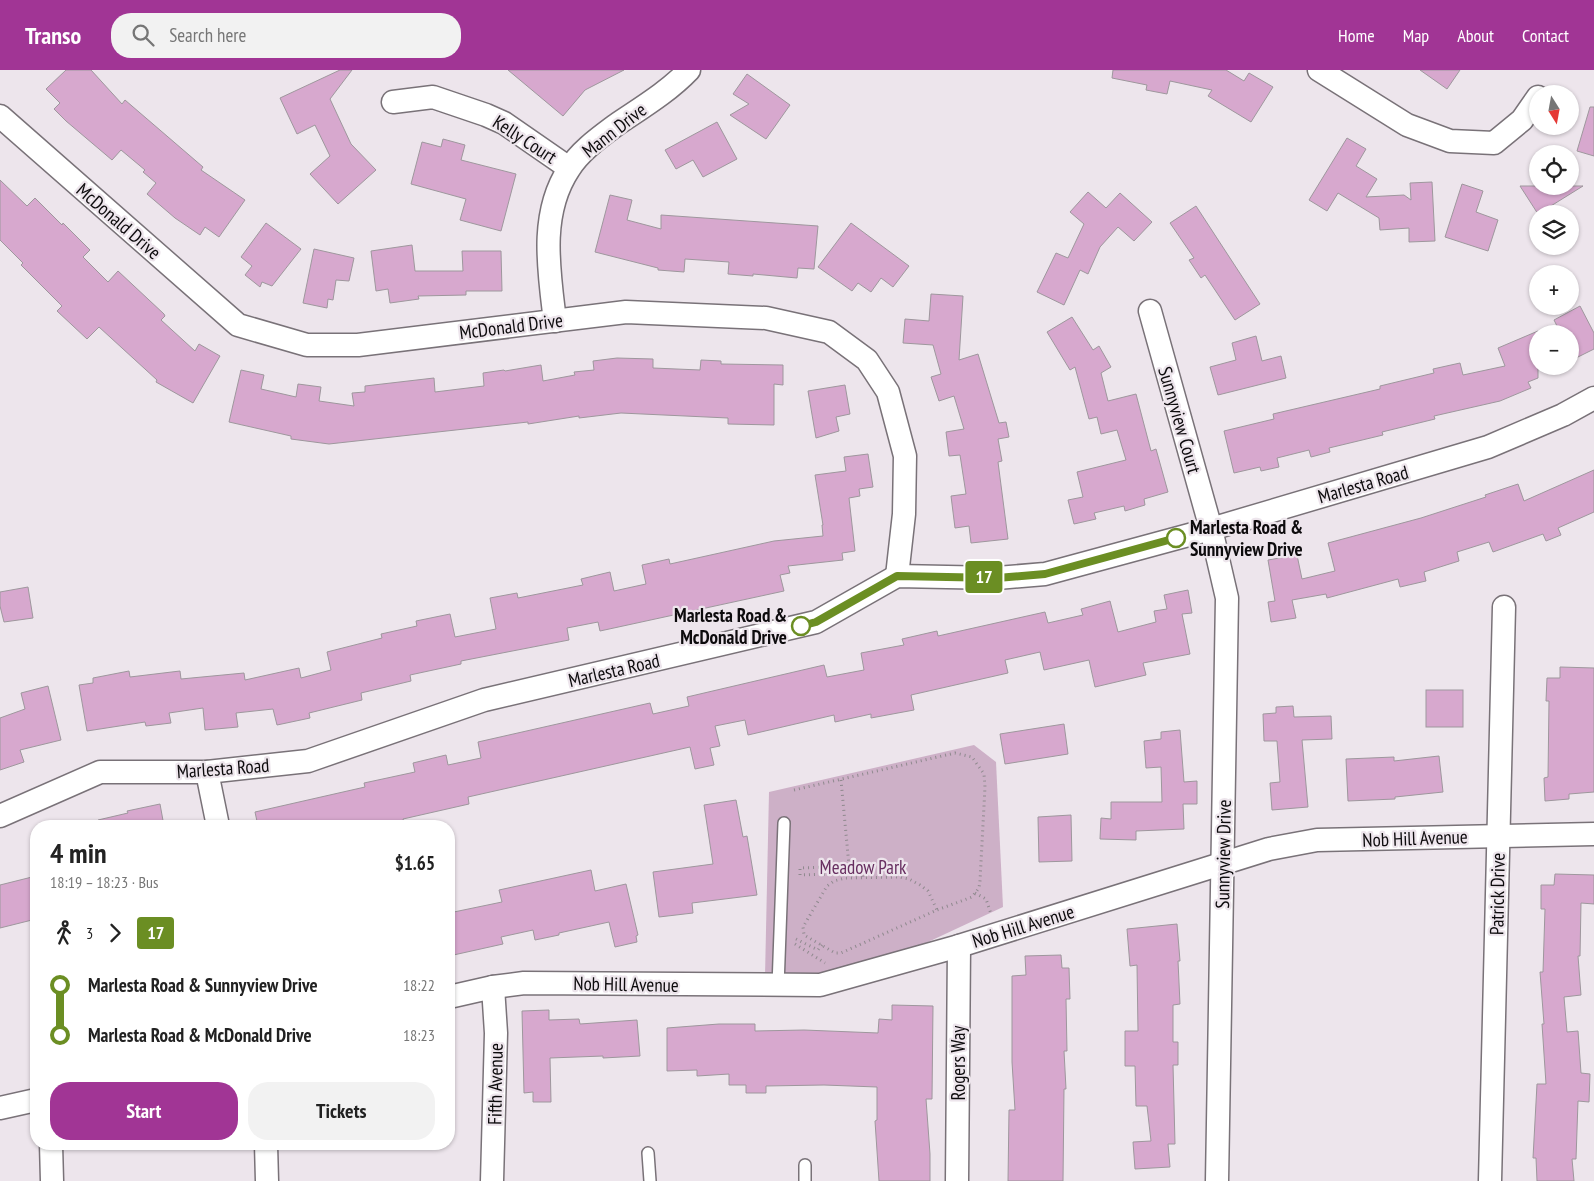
<!DOCTYPE html>
<meta charset="utf-8">
<style>
body{margin:0;font-family:"PT Sans Narrow",sans-serif;background:#f2f2f2;color:#222;height:100vh;display:flex;flex-direction:column;font-size:19px;white-space:nowrap}
*{box-sizing:border-box;margin:0}
p{font-size:16px;color:#767676}
.icon{flex:none;width:28px;height:28px;fill:none;stroke:currentColor;stroke-width:2;stroke-linecap:round;stroke-linejoin:round}
.map{position:relative;flex:1;overflow:hidden}
.sheet{position:absolute;left:30px;top:750px;width:425px;height:330px;display:flex;flex-direction:column;background:#fff;border-radius:20px;box-shadow:0 1px 4px #0004}
.sheet>*{flex:none}
.badge{padding:0 10px;border-radius:4px;font-size:18px;line-height:32px}
.needle{width:32px;rotate:169deg}
.tools{position:absolute;left:1529px;top:15px;display:grid;gap:10px}
.tools a{display:grid;place-items:center;width:50px;height:50px;border-radius:50%;background:#fff;box-shadow:0 1px 4px #0004;font-size:25px}
.map>.badge{position:absolute;translate:-50% -50%;box-shadow:0 0 0 2px #fff}
.legs{display:flex;align-items:center;gap:8px;height:55px;padding:0 20px;font-size:16px}
.legs p{margin-inline-start:auto}
.headline{display:flex;align-items:center;justify-content:space-between;height:85px;padding:0 20px}
h1{font-size:28px;font-weight:800;line-height:38px}
.cta{display:flex;gap:10px;margin-top:auto;padding:10px 20px}
.cta a{flex:1;height:58px;border-radius:20px;background:#a13595;color:#fff;font-size:20px;font-weight:800;line-height:58px;text-align:center}
.cta a+a{background:#f2f2f2;color:#222}
ul{padding:0 20px;list-style:none}
li{display:flex;align-items:center;gap:18px;height:50px;font-size:19px}
li i{display:grid;place-items:center;width:8px;height:100%;margin:0 6px;background:currentColor}
li i::after{content:'';width:12px;height:12px;margin:-6px;border:4px solid;border-radius:50%;background:#fff}
li p{margin-inline-start:auto}
li:first-child i{background:linear-gradient(#0000 50%,currentColor 0)}
li:last-child i{background:linear-gradient(currentColor 50%,#0000 0)}
header{display:flex;align-items:center;gap:30px;box-sizing:border-box;height:70px;padding:0 25px;background:#a13595;color:#fff}
header strong{font-size:24px}
nav{display:flex;gap:28px;margin-inline-start:auto;font-size:18px}
.search{width:350px;height:45px;background:#f2f2f2;display:flex;align-items:center;gap:12px;box-sizing:border-box;padding:0 18px;border-radius:20px;color:#767676;font-size:19px}
.map>svg:first-child{display:block}
.green{fill:#cdb0c7}
.building{fill:#d7a8ce;stroke:#9e979d}
.lines{fill:none;stroke-linecap:round;stroke-linejoin:round}
.service-casing{stroke:#797278;stroke-width:14}
.minor-casing{stroke:#797278;stroke-width:25}
.path{stroke:#8f898e;stroke-width:3;stroke-dasharray:1 4;stroke-linecap:butt}
.service{stroke:#fff;stroke-width:11}
.minor{stroke:#fff;stroke-width:22}
.line-1-casing{stroke:#fff;stroke-width:11}
.line-1{stroke:#6b8e23;stroke-width:8}
.stop-1-dot{fill:#fff;stroke:#6b8e23;stroke-width:2.5}
.labels{text-anchor:middle;dominant-baseline:central;stroke-width:4.5;stroke-linejoin:round;paint-order:stroke}
.street-label{font-size:19px;fill:#0d0b0d;stroke:#ede5ec}
.stop-label{font-size:19px;font-weight:bold;fill:#0d0b0d;stroke:#ede5ec;text-anchor:start}
.park-label{font-size:19px;fill:#672e60;stroke:#ede5ec}
</style>
<header>
<strong>Transo</strong>
<div class="search"><svg class="icon" aria-label="search" viewBox="0 0 24 24"><circle cx="10" cy="10" r="6"/><path d="M15 15l6 6"/></svg>Search here</div>
<nav><a>Home</a><a>Map</a><a>About</a><a>Contact</a></nav>
</header>
<div class="map">
<svg width="1594" height="1111" viewBox="0 0 1594 1111">
<rect width="100%" height="100%" fill="#ede5ec"/>
<polygon class="green" points="974,675 996,692 1003,837 928,872 861,898 835,903 765,906 769,722"/>
<g class="building">
<polygon points="66,0 91,0 122,34 125,30 203,97 201,100 245,130 219,167 205,157 200,165 175,148 147,124 156,113 143,102 145,100 121,80 112,90 66,51 54,39 60,33 46,19"/>
<polygon points="340,0 352,0 330,29 351,74 376,100 338,134 310,104 330,86 315,55 297,64 280,28"/>
<polygon points="508,0 624,0 585,20 563,46"/>
<polygon points="1113,0 1226,0 1244,11 1249,3 1273,17 1251,52 1208,26 1212,20 1170,11 1167,24 1146,20 1147,15 1112,8"/>
<polygon points="1420,0 1460,0 1447,19"/>
<polygon points="747,4 790,35 766,69 730,45 749,34 733,24"/>
<polygon points="1590,37 1594,37 1594,86 1577,81"/>
<polygon points="717,52 737,89 703,107 693,90 676,99 665,80"/>
<polygon points="1347,68 1366,79 1356,96 1377,109 1366,127 1404,125 1411,130 1410,113 1432,112 1435,171 1409,172 1409,158 1380,160 1379,148 1338,123 1327,141 1309,130"/>
<polygon points="443,69 465,75 461,90 516,104 501,161 460,150 466,129 411,114 422,72 441,77"/>
<polygon points="0,110 27,136 35,128 62,155 63,153 90,180 83,187 108,212 118,201 164,244 165,246 161,250 195,281 199,274 220,286 193,333 156,312 157,310 99,257 87,269 57,241 62,236 21,195 23,193 0,170"/>
<polygon points="1462,114 1483,121 1476,142 1498,150 1488,181 1445,167"/>
<polygon points="1520,116 1583,116 1538,144"/>
<polygon points="1088,122 1106,138 1120,123 1152,152 1134,171 1118,157 1100,177 1088,204 1080,200 1064,235 1037,222 1056,183 1068,188 1084,154 1070,142"/>
<polygon points="610,125 632,130 627,150 661,159 661,145 818,156 814,199 798,198 797,208 753,204 753,206 728,204 729,192 685,189 684,202 658,200 658,198 595,182"/>
<polygon points="1196,136 1260,234 1235,250 1205,205 1201,208 1189,190 1194,188 1170,153"/>
<polygon points="266,153 301,179 272,216 262,212 260,217 245,205 252,196 241,187"/>
<polygon points="851,153 909,196 893,217 881,208 871,222 858,213 852,221 818,197"/>
<polygon points="412,175 415,201 463,201 462,181 501,181 502,221 466,221 466,225 418,226 419,229 390,233 388,219 376,221 371,181"/>
<polygon points="314,179 354,188 349,211 336,210 333,230 328,229 327,238 303,233"/>
<polygon points="931,224 963,226 959,290 978,284 999,353 1006,352 1009,367 998,369 1002,391 998,392 1008,469 971,473 969,456 955,458 951,426 966,424 960,385 949,386 946,362 964,359 954,326 939,331 931,307 941,304 933,275 903,273 905,249 929,251"/>
<polygon points="1580,236 1594,263 1594,279 1570,291 1570,264 1561,264 1554,250"/>
<polygon points="1072,247 1093,280 1099,276 1111,297 1101,303 1108,331 1136,324 1151,381 1156,379 1168,422 1144,429 1145,435 1125,441 1124,436 1094,443 1096,449 1074,454 1068,430 1083,427 1077,402 1126,390 1117,360 1101,364 1097,347 1089,349 1075,297 1070,300 1047,262"/>
<polygon points="1538,261 1538,308 1528,312 1531,318 1500,331 1434,346 1435,349 1382,362 1383,365 1329,378 1330,382 1311,387 1309,380 1277,388 1279,397 1261,401 1260,397 1234,403 1224,361 1274,349 1273,344 1380,319 1380,316 1434,303 1433,299 1460,293 1463,305 1505,296 1498,278"/>
<polygon points="1256,266 1262,291 1281,286 1286,308 1218,325 1210,297 1236,290 1232,273"/>
<polygon points="617,288 653,289 653,298 700,300 701,290 721,291 721,294 783,295 783,315 774,314 774,355 728,354 728,348 621,343 579,348 579,346 528,354 528,352 329,374 291,369 291,366 229,352 241,300 264,305 261,319 296,327 298,314 321,317 319,331 354,336 352,323 365,322 365,316 434,308 435,322 484,316 483,303 504,300 505,301 541,295 543,311 575,305 574,302 594,300 593,291"/>
<polygon points="845,315 850,344 836,347 839,361 816,368 808,321"/>
<polygon points="868,384 873,417 859,419 860,426 849,428 855,481 842,483 843,490 788,496 790,503 780,505 784,521 600,561 598,552 567,558 569,570 461,591 461,594 410,605 411,611 361,623 362,630 309,643 310,648 277,655 273,639 236,643 238,657 205,660 203,638 169,643 171,653 146,656 145,652 87,661 79,615 93,613 93,608 129,601 130,607 180,601 181,609 244,603 245,610 299,598 301,608 331,600 327,582 382,568 381,564 417,556 416,551 450,544 455,567 496,559 490,528 517,523 518,528 583,515 581,509 610,502 614,521 646,514 642,495 669,489 670,494 774,471 823,466 822,455 823,455 815,405 846,401 844,387"/>
<polygon points="1594,400 1594,442 1558,458 1561,465 1546,471 1543,464 1493,482 1489,472 1457,482 1459,491 1424,502 1426,511 1400,517 1398,509 1327,528 1326,524 1292,530 1296,548 1271,552 1268,532 1275,531 1268,490 1297,485 1302,509 1335,501 1328,473 1421,448 1486,427 1485,425 1518,414 1524,431"/>
<polygon points="28,517 33,548 4,552 0,536 0,522"/>
<polygon points="1188,520 1192,543 1182,544 1190,584 1143,593 1146,605 1095,617 1089,590 1044,600 1040,582 1005,590 1008,603 911,625 914,640 871,648 871,644 835,652 834,645 748,665 745,650 715,656 720,676 710,678 714,695 695,699 690,677 468,727 469,734 403,749 405,756 258,756 255,742 365,717 364,713 415,702 413,693 446,685 448,695 481,688 478,672 650,633 653,644 689,636 687,627 824,595 827,607 864,600 861,583 904,575 902,569 937,561 938,566 1045,542 1048,553 1083,545 1081,539 1110,531 1118,562 1156,552 1154,541 1167,539 1164,525"/>
<polygon points="1560,597 1594,598 1594,722 1569,724 1569,729 1545,731 1544,708 1548,707 1549,631 1546,631 1547,608 1560,608"/>
<polygon points="48,616 61,670 20,680 24,692 0,700 0,648 25,639 21,623"/>
<rect x="1426" y="620" width="37" height="37"/>
<polygon points="1293,636 1294,647 1331,646 1332,669 1302,670 1308,737 1272,740 1270,713 1280,712 1277,671 1264,671 1263,644 1276,643 1276,637"/>
<polygon points="1064,654 1068,684 1005,694 1000,664"/>
<polygon points="1180,660 1184,712 1197,711 1197,734 1183,734 1184,759 1136,761 1136,770 1100,769 1101,748 1111,749 1111,732 1162,732 1161,697 1146,698 1144,671 1161,669 1161,662"/>
<polygon points="1439,686 1443,722 1395,727 1395,729 1348,731 1346,689 1394,687 1394,691"/>
<polygon points="736,730 743,767 747,766 757,825 692,833 693,843 659,847 653,802 713,794 704,735"/>
<polygon points="160,734 164,756 98,756 98,750 128,743 127,741"/>
<polygon points="1071,745 1072,791 1039,792 1038,747"/>
<polygon points="591,800 595,821 626,814 638,865 636,866 637,872 615,877 609,852 559,863 559,865 535,870 533,860 501,867 503,874 449,886 449,843 502,832 499,820"/>
<polygon points="1555,804 1594,805 1594,834 1581,833 1580,886 1578,886 1581,925 1564,927 1567,962 1578,961 1581,1003 1590,1004 1589,1032 1578,1031 1576,1089 1572,1089 1574,1111 1537,1111 1536,1088 1533,1088 1537,1014 1546,1014 1542,954 1544,954 1540,902 1543,902 1545,839 1541,839 1541,815 1554,815"/>
<polygon points="36,806 36,849 0,858 0,815"/>
<polygon points="1177,854 1180,891 1178,891 1180,934 1173,935 1173,972 1178,972 1178,995 1173,995 1175,1074 1168,1074 1170,1097 1135,1099 1133,1072 1151,1071 1147,1036 1136,1036 1135,996 1125,996 1125,961 1138,961 1137,895 1130,896 1127,859"/>
<polygon points="1061,885 1062,898 1069,898 1070,929 1066,929 1067,981 1064,981 1066,1019 1064,1019 1063,1111 1008,1111 1009,1040 1015,1040 1012,992 1012,906 1026,905 1025,886"/>
<polygon points="892,935 933,936 932,1029 926,1029 930,1084 930,1111 879,1111 875,1051 877,1050 877,1017 824,1015 766,1016 766,1023 746,1023 746,1015 729,1015 729,1004 697,1006 697,1000 667,1001 667,958 719,954 755,954 755,961 804,960 878,963 879,949 892,950"/>
<polygon points="549,940 549,950 579,949 580,954 637,950 640,986 603,988 603,986 550,988 551,1032 533,1032 533,1022 524,1023 522,941"/>
</g>
<g class="lines">
<g class="service-casing">
<g id="service">
<polyline points="778,916 784,753"/>
<polyline points="648,1083 650,1111"/>
<polyline points="805,1111 805,1095"/>
</g>
</g>
<g class="minor-casing">
<g id="minor">
<polyline points="1319,0 1407,55 1450,71 1494,73 1522,50 1538,27"/>
<polyline points="393,32 433,27 486,45 504,53 569,98"/>
<polyline points="0,46 238,255 307,275 358,275 626,242 766,248 829,262 867,290 888,322 905,386 904,444 897,506"/>
<polyline points="1150,241 1211,459 1227,528 1217,1111"/>
<path d="M555,251C549,201 539,144 569,99C580,81 600,67 616,55C641,38 668,22 689,0"/>
<polyline points="207,702 218,756"/>
<polyline points="0,746 100,702 207,702 308,691 484,630 816,552 897,506 997,508 1045,504 1211,459 1488,377 1563,345 1594,328"/>
<polyline points="449,927 493,917 524,913 820,915 959,876 1269,779 1317,770 1594,764"/>
<polyline points="0,1038 36,1030"/>
<polyline points="51,1074 52,1111"/>
<polyline points="266,1074 267,1111"/>
<polyline points="492,1111 496,963 493,917"/>
<polyline points="957,1111 959,876"/>
<polyline points="1490,1111 1504,537"/>
</g>
</g>
<g class="path">
<polyline points="841,710 849,796 862,795 863,808"/>
<polyline points="794,720 955,683 972,687 984,704 985,717 980,811 979,818 972,827 937,840 841,883 835,883 804,865 803,857 827,816 834,811 845,808 900,807 909,809 920,815 928,821 937,840"/>
<polyline points="849,796 800,798 800,805 853,803 854,808"/>
<polyline points="975,823 986,829 991,844"/>
<polyline points="796,869 818,880 822,875"/>
<polyline points="795,874 825,893"/>
</g>
<use href="#service" class="service"/>
<use href="#minor" class="minor"/>
</g>
<g class="lines">
<g class="line-1-casing">
<polyline id="line-1" points="801,556 816,552 897,506 997,508 1045,504 1176,468"/>
</g>
<use href="#line-1" class="line-1"/>
</g>
<g class="stop-1-dot">
<circle cx="1176" cy="468" r="9"/>
<circle cx="801" cy="556" r="9"/>
</g>
<g class="labels">
<g class="street-label">
<text transform="translate(614 60) rotate(-38)">Mann Drive</text>
<text transform="translate(525 69) rotate(33)">Kelly Court</text>
<text transform="translate(119 151) rotate(41)">McDonald Drive</text>
<text transform="translate(511 256) rotate(-7)">McDonald Drive</text>
<text transform="translate(1180 350) rotate(74)">Sunnyview Court</text>
<text transform="translate(1363 414) rotate(-16)">Marlesta Road</text>
<text transform="translate(614 600) rotate(-13)">Marlesta Road</text>
<text transform="translate(223 698) rotate(-4)">Marlesta Road</text>
<text transform="translate(1415 768) rotate(-2)">Nob Hill Avenue</text>
<text transform="translate(1223 784) rotate(-89)">Sunnyview Drive</text>
<text transform="translate(1497 824) rotate(-89)">Patrick Drive</text>
<text transform="translate(1023 856) rotate(-17)">Nob Hill Avenue</text>
<text transform="translate(626 914) rotate(1)">Nob Hill Avenue</text>
<text transform="translate(958 993) rotate(-90)">Rogers Way</text>
<text transform="translate(495 1014) rotate(-89)">Fifth Avenue</text>
</g>
<g class="stop-label">
<text x="1190" y="457">Marlesta Road &amp;<tspan x="1190" dy="22">Sunnyview Drive</tspan></text>
<text x="787" y="545" text-anchor="end">Marlesta Road &amp;<tspan x="787" dy="22">McDonald Drive</tspan></text>
</g>
<g class="park-label">
<text x="863" y="797">Meadow Park</text>
</g>
</g>
</svg>
<div class="tools">
<a><svg class="needle" viewBox="-14 -14 28 28"><path d="M0-13l5 13h-10z" fill="#e53935"/><path d="M0 13l5-13h-10z" fill="#767676"/></svg></a>
<a><svg class="icon" aria-label="locate" viewBox="0 0 24 24"><circle cx="12" cy="12" r="6"/><path d="M12 2v4M12 18v4M2 12h4M18 12h4"/></svg></a>
<a><svg class="icon" aria-label="layers" viewBox="0 0 24 24"><path d="M12 4l9 5-9 5-9-5zM3 14l9 5 9-5"/></svg></a>
<a>+</a>
<a>−</a>
</div>
<b class="badge" style="left:984px;top:507px;background:#6b8e23;color:#fff">17</b>
<section class="sheet">
<div class="headline"><div><h1>4 min</h1><p>18:19 – 18:23 · Bus</p></div><b>$1.65</b></div>
<div class="legs"><svg class="icon" aria-label="walk" viewBox="0 0 24 24"><circle cx="13" cy="4" r="2"/><path d="M13 8l-2 6 4 7M11 14l-3 7M7 12l3-4h3l4 4"/></svg>3<svg class="icon" aria-label="forward" viewBox="0 0 24 24"><path d="M9 5l7 7-7 7"/></svg><b class="badge" style="background:#6b8e23;color:#fff">17</b></div>
<ul>
<li><i style="color:#6b8e23"></i><b>Marlesta Road &amp; Sunnyview Drive</b><p>18:22</p></li>
<li><i style="color:#6b8e23"></i><b>Marlesta Road &amp; McDonald Drive</b><p>18:23</p></li>
</ul>
<div class="cta"><a>Start</a><a>Tickets</a></div>
</section>
</div>
